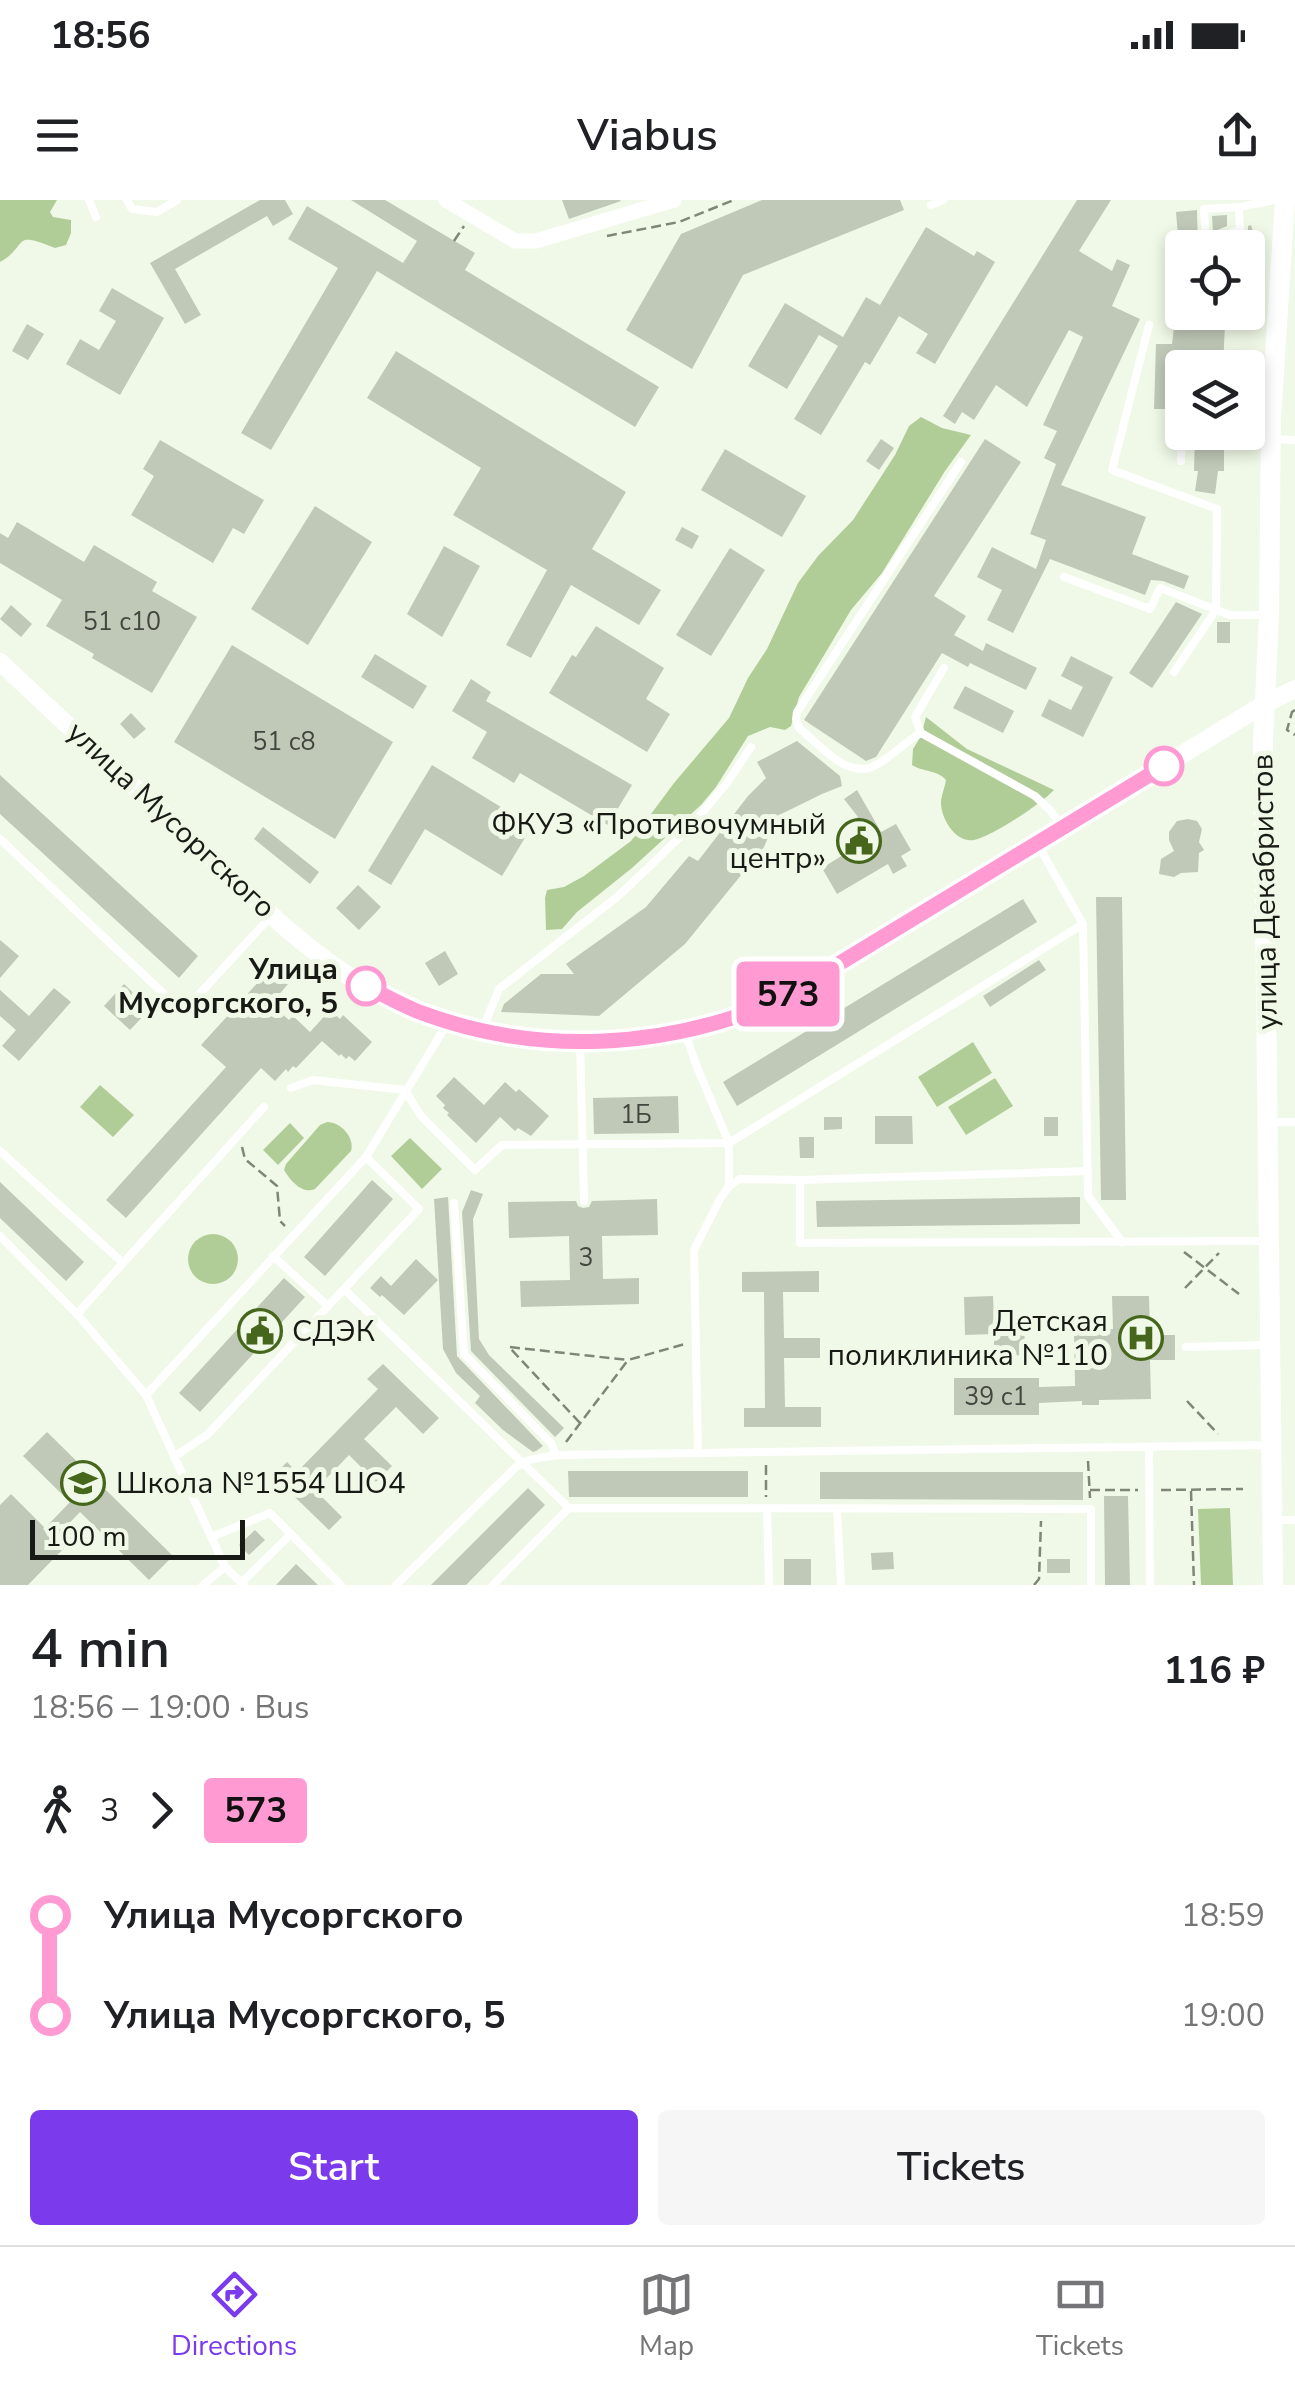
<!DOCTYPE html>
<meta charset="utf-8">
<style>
body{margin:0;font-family:"Nunito Sans",sans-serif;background:#f6f6f6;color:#202124;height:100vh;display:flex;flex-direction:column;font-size:38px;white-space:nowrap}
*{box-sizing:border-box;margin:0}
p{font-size:32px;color:#757577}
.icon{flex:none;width:55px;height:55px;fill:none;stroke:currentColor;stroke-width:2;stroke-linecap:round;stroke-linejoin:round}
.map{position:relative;height:1385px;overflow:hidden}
.details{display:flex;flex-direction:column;background:#fff;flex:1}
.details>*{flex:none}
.badge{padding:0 20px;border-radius:8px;font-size:35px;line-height:65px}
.tools{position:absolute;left:1165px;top:30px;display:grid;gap:20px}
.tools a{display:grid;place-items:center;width:100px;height:100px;border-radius:10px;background:#fff;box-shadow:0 5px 15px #0003;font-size:50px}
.scale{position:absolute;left:30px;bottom:25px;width:215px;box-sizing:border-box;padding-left:10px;border:5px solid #181b15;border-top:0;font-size:28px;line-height:35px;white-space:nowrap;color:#181b15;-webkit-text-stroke:8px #f0f9e7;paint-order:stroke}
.map>.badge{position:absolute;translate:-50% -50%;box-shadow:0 0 0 5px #fff}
.legs{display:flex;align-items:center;gap:15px;height:110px;padding:0 30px;font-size:32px}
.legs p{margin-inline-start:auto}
.head{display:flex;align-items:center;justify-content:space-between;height:170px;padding:0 30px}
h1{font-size:55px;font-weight:600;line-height:75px}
.cta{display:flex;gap:20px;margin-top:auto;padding:20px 30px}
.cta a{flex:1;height:115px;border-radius:10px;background:#7c3aed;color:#fff;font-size:40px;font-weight:600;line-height:115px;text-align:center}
.cta a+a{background:#f6f6f6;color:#202124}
ul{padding:0 30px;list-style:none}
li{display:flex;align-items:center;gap:35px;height:100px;font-size:38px}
li i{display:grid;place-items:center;width:15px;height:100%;margin:0 12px;background:currentColor}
li i::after{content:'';width:25px;height:25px;margin:-12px;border:8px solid;border-radius:50%;background:#fff}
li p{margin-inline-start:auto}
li:first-child i{background:linear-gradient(#0000 50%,currentColor 0)}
li:last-child i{background:linear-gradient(currentColor 50%,#0000 0)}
.status{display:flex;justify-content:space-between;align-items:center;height:70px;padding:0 50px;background:#fff;direction:ltr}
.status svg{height:28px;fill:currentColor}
header{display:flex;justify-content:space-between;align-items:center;height:130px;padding:0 30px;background:#fff;font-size:45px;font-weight:600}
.menu{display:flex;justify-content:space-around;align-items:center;height:140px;border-top:2px solid #e0e0e0;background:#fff;font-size:28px;color:#757577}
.menu a{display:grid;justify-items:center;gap:5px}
.menu .active{color:#7c3aed}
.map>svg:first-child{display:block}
.green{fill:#b1cd97}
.building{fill:#c0c9b8}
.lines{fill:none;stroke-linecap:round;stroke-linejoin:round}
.path{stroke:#7f8579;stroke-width:2.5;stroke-dasharray:10 5;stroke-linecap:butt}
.service{stroke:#fff;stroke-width:8}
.minor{stroke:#fff;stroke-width:15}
.tertiary{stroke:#fff;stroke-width:18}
.secondary{stroke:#fff;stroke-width:20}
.line-1-casing{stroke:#fff;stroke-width:22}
.line-1{stroke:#ff9ad2;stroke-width:15}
.stop-1-dot{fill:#fff;stroke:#ff9ad2;stroke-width:5}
.labels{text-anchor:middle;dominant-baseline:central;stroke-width:10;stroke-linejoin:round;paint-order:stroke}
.number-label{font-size:25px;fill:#42463e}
.street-label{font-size:30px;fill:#181b15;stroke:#f0f9e7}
.poi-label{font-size:30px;fill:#181b15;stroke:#f0f9e7;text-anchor:end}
.stop-label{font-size:30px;font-weight:bold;fill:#181b15;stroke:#f0f9e7;text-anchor:end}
</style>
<div class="status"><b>18:56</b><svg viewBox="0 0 49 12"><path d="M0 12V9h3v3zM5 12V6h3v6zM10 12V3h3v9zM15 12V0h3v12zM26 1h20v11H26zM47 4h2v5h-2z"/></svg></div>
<header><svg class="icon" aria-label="menu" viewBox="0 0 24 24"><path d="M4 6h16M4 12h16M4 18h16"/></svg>Viabus<svg class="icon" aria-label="share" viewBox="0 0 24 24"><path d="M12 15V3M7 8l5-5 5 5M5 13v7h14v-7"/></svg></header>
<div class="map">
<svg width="1295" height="1385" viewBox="0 0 1295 1385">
<rect width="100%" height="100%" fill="#f0f9e7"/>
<g class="green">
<path d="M0,0H57L50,12L53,17L71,20V33L66,45L55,48C10,30 30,45 0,62Z"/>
<polygon points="921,217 942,228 971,235 945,271 882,373 851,410 799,497 791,526 785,530 770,527 748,536 716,587 701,605 632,668 577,712 562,729 546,730 545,698 547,690 564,687 584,676 631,641 674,583 729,518 748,478 767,449 798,383 818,356 853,320 895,255 909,226"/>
<path d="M926,517L967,549L1054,590C1041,604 991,637 974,640C955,643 941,618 941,603C941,596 945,587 946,580C938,570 923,572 912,565L913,549L921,536Z"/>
<polygon points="973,842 992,873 937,907 918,877"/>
<polygon points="995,878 1013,906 966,935 948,907"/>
<polygon points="100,885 134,915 113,937 80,907"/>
<path d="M327,922C341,922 355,938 351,951L315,989C302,995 290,980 284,970L286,964L320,925Z"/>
<polygon points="290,923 304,938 278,965 263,950"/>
<polygon points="410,938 442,969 422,989 391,956"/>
<circle cx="213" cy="1059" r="25"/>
<polygon points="1230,1308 1233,1385 1201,1385 1198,1309"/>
</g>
<g class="building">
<polygon points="260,0 285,0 293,14 273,26 267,16 175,69 201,115 185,124 150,63"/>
<polygon points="351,0 385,0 475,53 465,70 659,187 635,227 377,71 271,250 241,233 338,68 288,39 307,6 403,63 417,41"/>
<polygon points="562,0 620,0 621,1 569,19"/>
<polygon points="762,0 900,0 904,10 743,75 692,169 626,130 681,34"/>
<polygon points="1077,0 1111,0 1079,51 1112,71 1117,59 1130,65 1112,106 1140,119 1061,285 1146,317 1132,354 1189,376 1184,389 1163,381 1151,380 1145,395 1050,359 1013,433 987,420 1002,390 977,377 992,347 1036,369 1046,340 1030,334 1056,264 1044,258 1057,231 1043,225 1083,137 1069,130 1027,207 996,185 974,220 962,212 955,224 943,216"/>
<polygon points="1197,10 1198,48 1179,48 1176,12"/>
<polygon points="1227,15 1227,26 1213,32 1212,16"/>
<polygon points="1251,25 1260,59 1248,62 1248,48 1213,48 1248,36 1248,26"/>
<polygon points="926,27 974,56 977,51 995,62 935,164 916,153 928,134 899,116 870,165 865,162 821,235 794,219 838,146 819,135 787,189 748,166 785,103 843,137 866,97 880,105"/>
<polygon points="112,88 164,118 120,195 66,164 80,139 99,150 116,121 99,111"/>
<polygon points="1176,109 1225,124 1223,168 1182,168 1182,209 1154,209 1156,144 1172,144"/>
<polygon points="27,124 44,134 28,160 12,151"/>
<polygon points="396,151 626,292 592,349 661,390 639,425 571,385 531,458 506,445 547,370 453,315 481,268 367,198"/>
<polygon points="1195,232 1209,232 1209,238 1224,238 1224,271 1218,271 1215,294 1195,291 1198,271 1194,271"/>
<polygon points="881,239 894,248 879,270 866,261"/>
<polygon points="985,239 1021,262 934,396 966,416 954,435 983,451 986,443 1037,468 1026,490 970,463 968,467 942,453 876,557 866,561 804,520"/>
<polygon points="160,240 264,300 244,334 233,328 213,363 131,315 154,276 143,269"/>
<polygon points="725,249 806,296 782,337 701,290"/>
<polygon points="315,306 372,342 308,445 251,409"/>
<polygon points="17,322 84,362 94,345 157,382 152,391 197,417 152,493 92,458 94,454 46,426 62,400 0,363 0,333 8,338"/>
<polygon points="682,327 699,336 692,349 675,340"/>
<polygon points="444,346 480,366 442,437 407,414"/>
<polygon points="730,348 765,370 711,456 676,435"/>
<polygon points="1176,402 1202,414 1152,488 1129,473"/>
<polygon points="11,405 32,424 21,437 0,419"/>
<rect x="1217" y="422" width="13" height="21"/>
<polygon points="596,426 664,468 646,499 670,514 647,552 549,493 572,455 576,457"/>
<polygon points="232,445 393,542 335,639 174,542"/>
<polygon points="375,454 427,486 413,509 361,477"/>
<polygon points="1071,456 1113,477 1083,537 1041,516 1049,499 1071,510 1083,487 1061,476"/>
<polygon points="471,479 491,492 486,501 632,585 608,625 520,573 514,583 472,558 487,532 452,511"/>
<polygon points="965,486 1014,511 1003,533 953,508"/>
<polygon points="131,513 146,529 134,539 120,524"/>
<polygon points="797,541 840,576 842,586 822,594 765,622 769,635 764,647 685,744 599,816 501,812 504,804 541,774 574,774 566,764 646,707 689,656 698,661 748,596 766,578 757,562"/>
<polygon points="432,565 532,626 502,676 425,629 391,685 368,671"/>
<polygon points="0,575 198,756 179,778 0,614"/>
<polygon points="857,590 881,632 896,624 911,650 901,656 907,666 893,674 888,664 837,694 822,668 851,650 842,635 854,628 850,622 858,617 844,599"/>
<polygon points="1188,619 1197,621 1202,629 1199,642 1204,650 1199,653 1198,672 1181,673 1174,677 1159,674 1161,659 1174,651 1169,640 1169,632 1177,621"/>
<polygon points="263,627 319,672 310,684 254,639"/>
<polygon points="358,685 381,707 359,730 336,708"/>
<polygon points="1096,697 1122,697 1126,1000 1101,1000"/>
<polygon points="1023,699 1037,722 737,906 723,882"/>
<polygon points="0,740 19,756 0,778"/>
<polygon points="445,751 458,774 439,786 425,763"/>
<polygon points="271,757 294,777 271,804 289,820 293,816 310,832 330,810 340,819 343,815 372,842 355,861 349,856 346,859 341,854 339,856 322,841 296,868 293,866 288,872 286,869 275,881 261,868 126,1018 106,1000 226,867 201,845 262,778 257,773"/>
<polygon points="1039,760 1046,770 990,807 983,796"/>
<polygon points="124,784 150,809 130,830 104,806"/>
<polygon points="54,788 71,802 19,861 2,846 16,830 0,816 0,790 29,816"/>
<polygon points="454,877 484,905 505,882 516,892 519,889 549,916 531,936 518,928 515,931 500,917 476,943 447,915 449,913 443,908 445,905 436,896"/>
<polygon points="678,896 679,933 594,934 593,898"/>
<polygon points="875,916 912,916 913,944 875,944"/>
<polygon points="824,917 842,917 842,929 824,930"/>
<rect x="1044" y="917" width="14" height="19"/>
<polygon points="799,937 814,937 814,958 800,958"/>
<polygon points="372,980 393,999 325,1076 304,1057"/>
<polygon points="0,982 84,1062 66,1081 0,1018"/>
<polygon points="471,990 483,994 473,1019 479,1139 489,1155 564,1228 555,1237 471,1151 462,1012"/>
<polygon points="448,997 457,1156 543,1246 536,1251 533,1252 503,1230 475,1203 480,1196 456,1173 443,1149 434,999"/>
<polygon points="1080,997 1080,1024 817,1027 816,1001"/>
<polygon points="657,999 658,1035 602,1036 603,1079 639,1078 639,1104 521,1107 520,1081 570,1080 569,1036 509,1038 508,1002 576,1001 578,1006 583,1008 589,1007 592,1001"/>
<polygon points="416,1059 438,1080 404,1115 382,1095 380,1097 370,1088 381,1076 391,1086"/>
<polygon points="819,1071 819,1092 783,1092 784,1138 820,1138 820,1158 784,1158 785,1207 821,1207 821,1227 744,1227 744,1208 765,1208 764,1092 742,1092 742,1072"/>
<polygon points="284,1078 305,1097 200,1212 179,1193"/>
<polygon points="993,1096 994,1119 1024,1118 1025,1155 994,1156 994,1134 965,1135 964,1097"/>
<polygon points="1112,1096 1149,1096 1150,1135 1175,1135 1175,1160 1150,1160 1151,1199 1099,1200 1099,1205 1082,1205 1082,1201 1039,1203 1039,1215 954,1215 954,1178 1039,1178 1039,1187 1075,1186 1074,1130 1113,1129"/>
<polygon points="383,1164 439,1218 423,1234 396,1207 364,1239 392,1266 376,1282 349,1255 315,1290 342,1317 329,1330 273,1276 287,1262 297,1272 378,1189 367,1179"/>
<polygon points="47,1232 173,1356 149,1380 80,1312 56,1337 65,1347 28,1385 0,1385 0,1305 11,1294 45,1328 70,1302 23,1256"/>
<polygon points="568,1271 748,1271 748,1297 569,1297"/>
<polygon points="820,1272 1083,1272 1083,1300 820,1299"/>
<polygon points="528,1288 545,1305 466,1385 431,1385"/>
<polygon points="1104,1296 1128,1296 1130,1385 1105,1385"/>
<polygon points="255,1330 265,1340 249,1355 239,1345"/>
<polygon points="893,1352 894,1369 872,1370 871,1353"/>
<rect x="784" y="1359" width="27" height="26"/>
<rect x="1047" y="1359" width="23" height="14"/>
<polygon points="296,1364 318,1385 276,1385"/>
</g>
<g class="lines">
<g class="path">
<polyline points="607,36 679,22 734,0"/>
<polyline points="454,41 464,26"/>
<polyline points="1295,510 1292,512 1287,530 1295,535"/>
<polyline points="242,947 245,959 277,986 280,1021 285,1026"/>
<polyline points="1184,1052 1239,1094"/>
<polyline points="1185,1088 1219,1053"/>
<polyline points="1187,1201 1218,1234"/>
<polyline points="580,1223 509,1147 628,1160"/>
<polyline points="566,1242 628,1160 685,1144"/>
<polyline points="1088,1261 1090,1298"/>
<polyline points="766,1265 766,1297"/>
<polyline points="1090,1290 1138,1290"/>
<polyline points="1161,1290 1243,1289"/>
<polyline points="1191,1291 1194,1385"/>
<polyline points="1034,1385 1039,1379 1041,1321"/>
</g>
<g class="service">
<polyline points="89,0 96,17"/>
<polyline points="127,0 132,9 157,12 177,0"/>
<polyline points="931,5 943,0"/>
<polyline points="1206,42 1204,9 1239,7"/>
<polyline points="1205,48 1206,42 1240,30 1239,7 1275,0"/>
<polyline points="1149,125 1112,270 1217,309 1216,410 1174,472"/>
<polyline points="1248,218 1271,218"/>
<polyline points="1275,239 1295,240"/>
<polyline points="1181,261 1182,216"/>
<path d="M961,262L797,512L796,519L799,528C818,543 847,580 874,566C891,558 904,542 921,533L1035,596L1051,611L1062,627"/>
<polyline points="1064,377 1150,409 1160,388 1230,415 1266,415"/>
<polyline points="921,533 915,517 944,468"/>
<polyline points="0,639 183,812 272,715"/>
<polyline points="1038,645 1083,724 1088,996 1122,1042"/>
<polyline points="684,830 697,867 729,943 729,986"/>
<polyline points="482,831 499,789 617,697 648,668 692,625 727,583 751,547"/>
<polyline points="580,841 584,1001"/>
<polyline points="291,888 313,880 405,890 421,916 475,970 502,945 729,943 1083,724"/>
<polyline points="1270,922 1295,922"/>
<polyline points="0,951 123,1063"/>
<polyline points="800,980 800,1043 1265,1041"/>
<polyline points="454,1003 464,1154 551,1243 556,1255"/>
<polyline points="0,1036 77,1114 146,1195 225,1367 244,1385"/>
<polyline points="273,1056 328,1106"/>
<polyline points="344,1089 569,1308"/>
<polyline points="77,1114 264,907"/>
<polyline points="1186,1147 1266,1145"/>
<polyline points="146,1195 366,957 447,824"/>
<polyline points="1149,1247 1150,1385"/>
<polyline points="698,1253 694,1050 720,999 729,986 740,979 800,980 1088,971"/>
<polyline points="174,1257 208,1234 419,1009 366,957"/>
<polyline points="767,1309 769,1385"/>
<polyline points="837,1309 841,1385"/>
<polyline points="1275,1320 1295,1320"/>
<polyline points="211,1337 270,1313 341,1385"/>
<polyline points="241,1383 291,1334"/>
<polyline points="203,1385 225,1367"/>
<polyline points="396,1385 516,1267 529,1260 556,1255 1271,1245"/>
<polyline points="493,1385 569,1308 1091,1309 1091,1385"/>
</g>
<polyline class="minor" points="446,0 515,41 536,41 674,0"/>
<path class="tertiary" d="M0,462C65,523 130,583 196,644C249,693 301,749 365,786C490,858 644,857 776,802L1263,505L1295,489"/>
<polyline class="secondary" points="1273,1385 1263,541 1269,415 1271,218 1285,0"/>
</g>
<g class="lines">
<g class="line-1-casing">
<path id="line-1" d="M366,786C384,795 403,806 422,813C538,856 662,849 776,802L1164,566"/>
</g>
<use href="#line-1" class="line-1"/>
</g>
<defs>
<g id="civic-ring" transform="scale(2.25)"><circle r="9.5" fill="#f0f9e7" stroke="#46661c" stroke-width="1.5"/><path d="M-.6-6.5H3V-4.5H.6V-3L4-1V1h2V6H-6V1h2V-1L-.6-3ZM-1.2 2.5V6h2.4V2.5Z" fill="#46661c"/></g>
<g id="hospital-ring" transform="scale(2.25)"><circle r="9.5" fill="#f0f9e7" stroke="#46661c" stroke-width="1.5"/><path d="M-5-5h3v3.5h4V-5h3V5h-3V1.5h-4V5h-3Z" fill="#46661c"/></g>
<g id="school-ring" transform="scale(2.25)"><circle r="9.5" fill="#f0f9e7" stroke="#46661c" stroke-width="1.5"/><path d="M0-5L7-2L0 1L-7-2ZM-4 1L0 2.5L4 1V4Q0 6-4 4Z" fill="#46661c"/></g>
</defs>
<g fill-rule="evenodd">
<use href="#civic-ring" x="859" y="641"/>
<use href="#civic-ring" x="260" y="1131"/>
<use href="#hospital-ring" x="1141" y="1138"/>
<use href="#school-ring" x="83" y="1283"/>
</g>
<g class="stop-1-dot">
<circle cx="1164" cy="566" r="18"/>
<circle cx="366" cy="786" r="18"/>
</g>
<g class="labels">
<g class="number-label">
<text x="122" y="422">51 с10</text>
<text x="284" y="542">51 с8</text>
<text x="636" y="915">1Б</text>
<text x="586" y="1058">3</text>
<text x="996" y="1197">39 с1</text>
</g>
<g class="street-label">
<text transform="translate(171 620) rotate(43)">улица Мусоргского</text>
<text transform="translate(1265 692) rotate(-91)">улица Декабристов</text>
</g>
<g class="poi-label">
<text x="826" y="624">ФКУЗ «Противочумный<tspan x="826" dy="34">центр»</tspan></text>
<text x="1108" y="1121">Детская<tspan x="1108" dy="34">поликлиника №110</tspan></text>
<text x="292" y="1131" text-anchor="start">СДЭК</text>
<text x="116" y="1283" text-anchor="start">Школа №1554 ШО4</text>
</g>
<g class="stop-label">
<text x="338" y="769">Улица<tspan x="338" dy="34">Мусоргского, 5</tspan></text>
</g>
</g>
</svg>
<div class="tools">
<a><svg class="icon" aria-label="locate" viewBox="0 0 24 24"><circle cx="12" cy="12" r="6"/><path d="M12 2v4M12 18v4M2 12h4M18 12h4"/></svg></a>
<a><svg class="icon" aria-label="layers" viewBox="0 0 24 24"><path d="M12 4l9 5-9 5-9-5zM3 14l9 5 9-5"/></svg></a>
</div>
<div class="scale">100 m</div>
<b class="badge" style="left:788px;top:794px;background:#ff9ad2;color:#111">573</b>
</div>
<section class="details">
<div class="head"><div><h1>4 min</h1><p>18:56 – 19:00 · Bus</p></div><b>116 ₽</b></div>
<div class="legs"><svg class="icon" aria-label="walk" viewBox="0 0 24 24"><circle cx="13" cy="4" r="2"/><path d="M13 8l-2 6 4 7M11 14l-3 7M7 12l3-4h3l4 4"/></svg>3<svg class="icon" aria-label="forward" viewBox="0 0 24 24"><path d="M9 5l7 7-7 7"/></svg><b class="badge" style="background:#ff9ad2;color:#111">573</b></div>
<ul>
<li><i style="color:#ff9ad2"></i><b>Улица Мусоргского</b><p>18:59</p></li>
<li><i style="color:#ff9ad2"></i><b>Улица Мусоргского, 5</b><p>19:00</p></li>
</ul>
<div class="cta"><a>Start</a><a>Tickets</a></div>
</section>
<nav class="menu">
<a class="active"><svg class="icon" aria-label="directions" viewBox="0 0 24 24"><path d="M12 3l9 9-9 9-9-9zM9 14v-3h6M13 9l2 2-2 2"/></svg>Directions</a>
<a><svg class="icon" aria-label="map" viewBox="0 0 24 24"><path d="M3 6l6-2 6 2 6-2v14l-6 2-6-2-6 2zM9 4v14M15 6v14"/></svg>Map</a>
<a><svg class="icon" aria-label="tickets" viewBox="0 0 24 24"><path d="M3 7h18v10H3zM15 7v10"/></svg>Tickets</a>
</nav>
